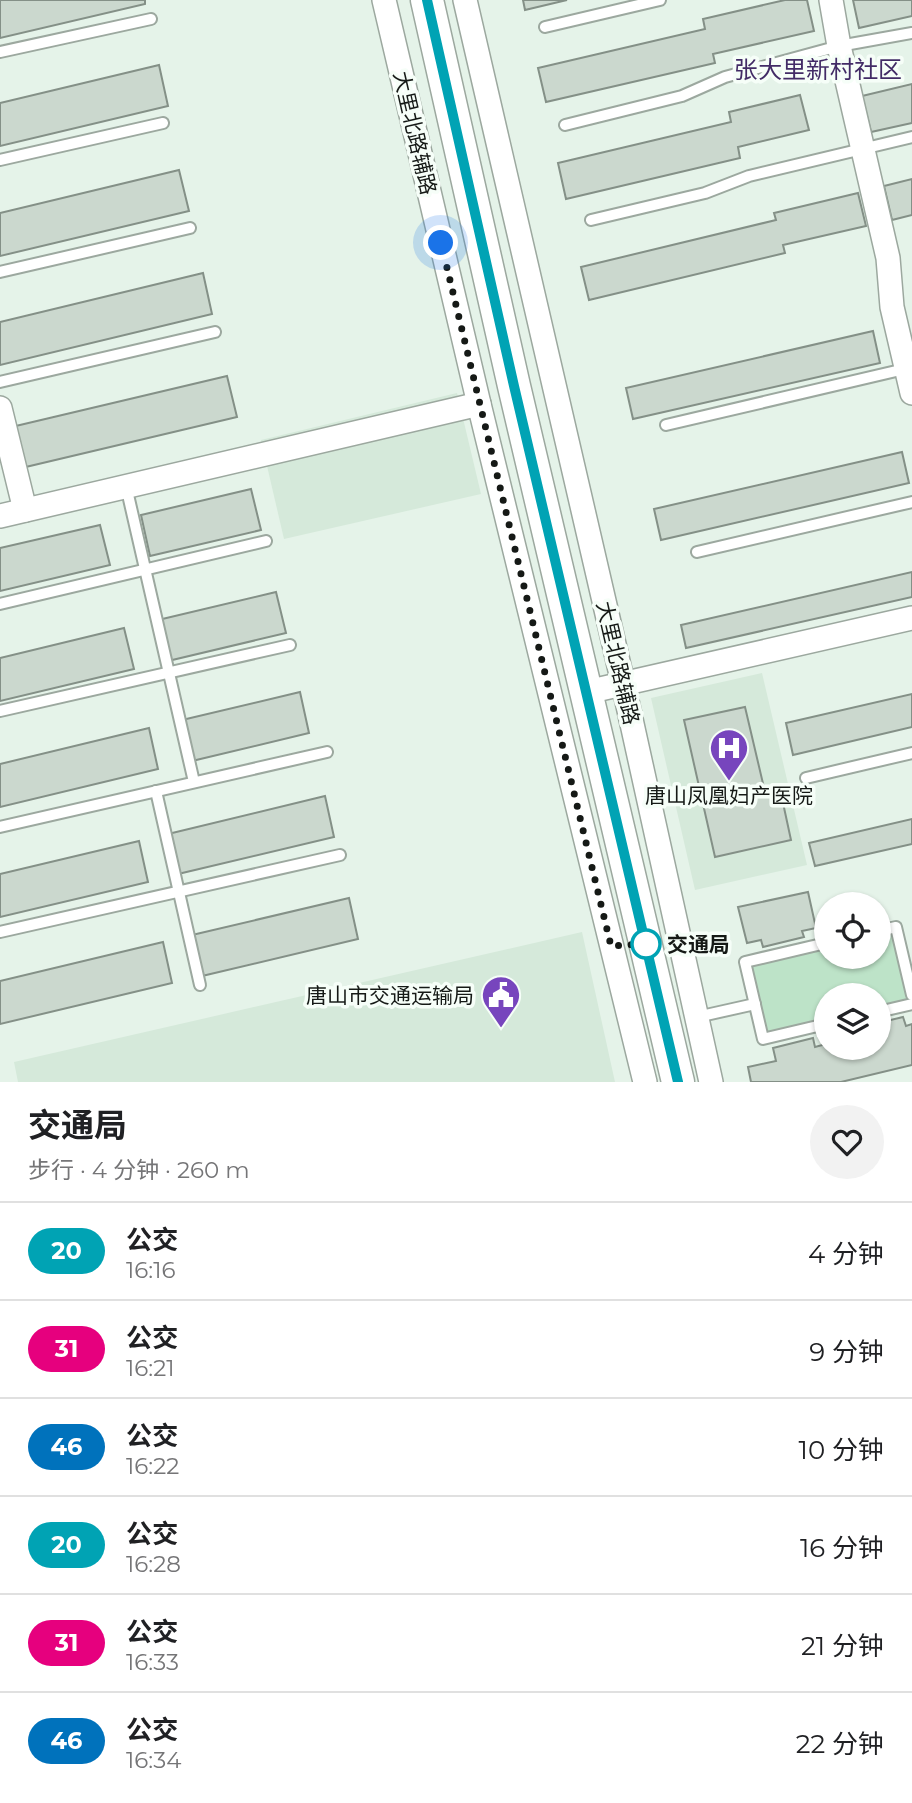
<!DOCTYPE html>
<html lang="zh">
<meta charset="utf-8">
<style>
body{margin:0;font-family:Montserrat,"Noto Sans SC",sans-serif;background:#f2f2f2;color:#202124;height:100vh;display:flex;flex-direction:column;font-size:26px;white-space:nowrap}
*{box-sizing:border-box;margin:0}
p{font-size:23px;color:#757577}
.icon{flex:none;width:38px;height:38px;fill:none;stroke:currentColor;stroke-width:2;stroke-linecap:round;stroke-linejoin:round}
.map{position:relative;height:1082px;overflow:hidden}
.details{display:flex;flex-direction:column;background:#fff;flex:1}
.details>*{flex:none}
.badge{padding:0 14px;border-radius:23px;font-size:24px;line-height:46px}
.controls{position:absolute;left:814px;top:892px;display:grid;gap:14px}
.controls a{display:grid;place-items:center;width:77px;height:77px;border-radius:50%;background:#fff;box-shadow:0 2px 5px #0004;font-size:35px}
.you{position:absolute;width:35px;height:35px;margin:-18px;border:5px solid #fff;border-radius:50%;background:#1a73e8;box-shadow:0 0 0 10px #1a73e833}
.map>.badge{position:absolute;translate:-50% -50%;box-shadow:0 0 0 4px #fff}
.round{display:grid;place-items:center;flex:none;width:74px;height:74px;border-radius:37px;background:#f2f2f2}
.headline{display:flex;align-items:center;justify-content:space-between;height:119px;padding:0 28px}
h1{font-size:33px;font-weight:700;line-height:52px}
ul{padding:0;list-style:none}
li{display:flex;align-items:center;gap:21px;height:98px;padding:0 28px;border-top:2px solid #e0e0e0}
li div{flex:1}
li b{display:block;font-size:26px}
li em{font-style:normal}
li .badge{min-width:77px;font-weight:700;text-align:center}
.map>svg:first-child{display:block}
.built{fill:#d5e9da}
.green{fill:#bde3c8}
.building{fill:#cbd8ce;stroke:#849087;stroke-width:2}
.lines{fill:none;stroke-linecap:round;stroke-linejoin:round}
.service-casing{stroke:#9ca89f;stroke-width:14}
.minor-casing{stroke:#9ca89f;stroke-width:26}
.secondary-casing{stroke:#9ca89f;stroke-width:35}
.service{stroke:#fff;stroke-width:10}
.minor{stroke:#fff;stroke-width:23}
.secondary{stroke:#fff;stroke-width:32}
.line-casing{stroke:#fff;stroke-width:16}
.line{stroke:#00a3b4;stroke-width:10}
.walk{stroke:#151916;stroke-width:7;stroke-dasharray:0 12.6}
.stop-dot{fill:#fff;stroke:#00a3b4;stroke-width:3.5}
.labels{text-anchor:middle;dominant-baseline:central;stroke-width:7;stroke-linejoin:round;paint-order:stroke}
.street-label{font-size:21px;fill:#151916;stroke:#f6fef8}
.poi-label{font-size:21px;fill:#151916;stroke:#f6fef8}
.stop-label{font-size:21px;font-weight:bold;fill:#151916;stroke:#f6fef8;text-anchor:start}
.quarter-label{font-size:24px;fill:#422b66;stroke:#f6fef8}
</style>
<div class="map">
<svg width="912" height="1082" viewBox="0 0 912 1082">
<rect width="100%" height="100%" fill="#e5f3e9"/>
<g class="built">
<polygon points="457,393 481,494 284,539 261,440"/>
<polygon points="762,673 807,865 695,890 651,698"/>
<polygon points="582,932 615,1082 18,1082 14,1062"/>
</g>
<polygon class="green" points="893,931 909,1001 879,1008 878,996 826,996 826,1020 766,1034 750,965 826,947 826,957 878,957 879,935"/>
<g class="building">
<polygon points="0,0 145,0 145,4 0,38"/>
<polygon points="523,0 567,0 525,10"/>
<polygon points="785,0 807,0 814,31 713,54 715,63 546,102 538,68 705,29 703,19"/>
<polygon points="853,0 912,0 912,16 859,28"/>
<polygon points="159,65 168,106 0,146 0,103"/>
<polygon points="912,84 912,123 871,132 862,96"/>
<polygon points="800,95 809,130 738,147 740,158 566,199 558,163 731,122 729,112"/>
<polygon points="179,170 189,211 0,256 0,213"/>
<polygon points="912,179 912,215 892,220 884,186"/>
<polygon points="858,193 866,226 783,245 785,253 589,300 581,267 776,220 774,213"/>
<polygon points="203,273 212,314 0,365 0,322"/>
<polygon points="873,331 880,363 633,419 626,388"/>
<polygon points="227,376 237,417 13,470 3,429"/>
<polygon points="902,452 909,483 661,540 654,509"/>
<polygon points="251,489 261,530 150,556 141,515"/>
<polygon points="100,525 110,565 0,591 0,548"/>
<polygon points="912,572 912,597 686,648 681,625"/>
<polygon points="276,592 286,633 168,661 158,620"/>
<polygon points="124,628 134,669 0,701 0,658"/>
<polygon points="300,692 309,733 192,761 182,720"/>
<polygon points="912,694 912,727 793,755 786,723"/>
<polygon points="745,707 765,792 780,789 791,840 715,857 684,720"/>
<polygon points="149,728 158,769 0,807 0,764"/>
<polygon points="325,796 334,837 178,874 168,834"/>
<polygon points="912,819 912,844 815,866 809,843"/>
<polygon points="139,841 148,882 0,917 0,874"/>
<polygon points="808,892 816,928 802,931 804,937 763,947 761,940 747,943 738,907"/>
<polygon points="349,898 358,939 202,976 192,935"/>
<polygon points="163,942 172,983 0,1024 0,981"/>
<polygon points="903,1017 906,1026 912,1024 912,1065 841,1082 751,1082 748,1067 776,1061 773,1048 813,1038 815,1047 826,1044 826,1048 878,1048 878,1023"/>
</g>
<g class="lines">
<g class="service-casing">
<g id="service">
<polyline points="545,27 660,0"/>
<polyline points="0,52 151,19"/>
<polyline points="565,125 682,96 725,77 839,46 912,33"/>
<polyline points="0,160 163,123"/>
<polyline points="591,220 705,193 749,176 912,137"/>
<polyline points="0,272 190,228"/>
<polyline points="0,382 215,332"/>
<polyline points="666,425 909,368"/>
<polyline points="126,486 194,782"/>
<polyline points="697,552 912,502"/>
<polyline points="0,604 266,541"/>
<polyline points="0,711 290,645"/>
<polyline points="806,778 912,753"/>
<polyline points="156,791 200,985"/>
<polyline points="0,827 327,752"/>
<polyline points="878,931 896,927 912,995"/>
<polyline points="0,932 340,855"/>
<polyline points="826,943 745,962 763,1039 826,1024"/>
<polyline points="878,1012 912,1004"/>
<polyline points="697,1017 755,1004"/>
</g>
</g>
<g class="minor-casing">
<g id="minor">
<polyline points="384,0 479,404 645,1082"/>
<polyline points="465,0 623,683 711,1082"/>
<polyline points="831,0 839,46 888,258 892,307 912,393"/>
<polyline points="0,408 25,510"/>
<polyline points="0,516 479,404"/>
<polyline points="587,692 912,618"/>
</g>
</g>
<g class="secondary-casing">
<polyline id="secondary" points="427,0 514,386 678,1082"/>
</g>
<use href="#service" class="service"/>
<use href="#minor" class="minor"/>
<use href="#secondary" class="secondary"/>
</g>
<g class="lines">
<g class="line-casing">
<polyline id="line" points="427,0 514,386 678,1082"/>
</g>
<use href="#line" class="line"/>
<polyline class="walk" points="441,243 611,946 646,944"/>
</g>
<defs>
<g id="hospital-pin" transform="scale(2.0125)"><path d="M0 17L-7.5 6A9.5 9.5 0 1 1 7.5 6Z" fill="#7745bd" stroke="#f6fef8"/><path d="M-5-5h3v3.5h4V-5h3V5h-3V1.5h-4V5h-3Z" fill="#fff"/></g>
<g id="civic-pin" transform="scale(2.0125)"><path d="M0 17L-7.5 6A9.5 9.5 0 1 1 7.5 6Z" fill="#7745bd" stroke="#f6fef8"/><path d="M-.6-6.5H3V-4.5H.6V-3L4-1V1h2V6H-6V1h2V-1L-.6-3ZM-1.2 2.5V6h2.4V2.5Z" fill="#fff"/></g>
</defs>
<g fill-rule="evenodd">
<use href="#hospital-pin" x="729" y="748"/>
<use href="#civic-pin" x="501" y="995"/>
</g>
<circle class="stop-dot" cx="646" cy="944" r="14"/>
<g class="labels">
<g class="street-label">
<text transform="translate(415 133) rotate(77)">大里北路辅路</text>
<text transform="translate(618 663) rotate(77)">大里北路辅路</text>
</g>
<g class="poi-label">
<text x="729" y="795">唐山凤凰妇产医院</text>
<text x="474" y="995" text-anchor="end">唐山市交通运输局</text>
</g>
<g class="stop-label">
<text x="667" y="944">交通局</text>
</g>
<g class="quarter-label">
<text x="818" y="69">张大里新村社区</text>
</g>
</g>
</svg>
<div class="controls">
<a><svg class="icon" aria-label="locate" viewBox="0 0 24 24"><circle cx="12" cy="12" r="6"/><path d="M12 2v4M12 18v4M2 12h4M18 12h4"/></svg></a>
<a><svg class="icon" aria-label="layers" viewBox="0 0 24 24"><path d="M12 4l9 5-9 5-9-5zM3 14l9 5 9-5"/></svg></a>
</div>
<div class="you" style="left:441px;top:243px"></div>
</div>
<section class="details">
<div class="headline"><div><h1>交通局</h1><p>步行 · 4 分钟 · 260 m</p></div><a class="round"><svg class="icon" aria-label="heart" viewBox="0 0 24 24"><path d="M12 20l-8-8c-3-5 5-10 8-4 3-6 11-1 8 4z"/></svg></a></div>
<ul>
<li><span class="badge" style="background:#00a3b4;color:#fff">20</span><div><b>公交</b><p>16:16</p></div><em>4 分钟</em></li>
<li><span class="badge" style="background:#e6007e;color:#fff">31</span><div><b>公交</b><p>16:21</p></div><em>9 分钟</em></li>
<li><span class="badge" style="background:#0072bc;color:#fff">46</span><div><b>公交</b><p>16:22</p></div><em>10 分钟</em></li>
<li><span class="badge" style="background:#00a3b4;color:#fff">20</span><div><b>公交</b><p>16:28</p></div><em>16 分钟</em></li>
<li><span class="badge" style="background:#e6007e;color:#fff">31</span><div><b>公交</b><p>16:33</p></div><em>21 分钟</em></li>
<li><span class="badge" style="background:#0072bc;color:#fff">46</span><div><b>公交</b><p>16:34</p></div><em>22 分钟</em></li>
</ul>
</section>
